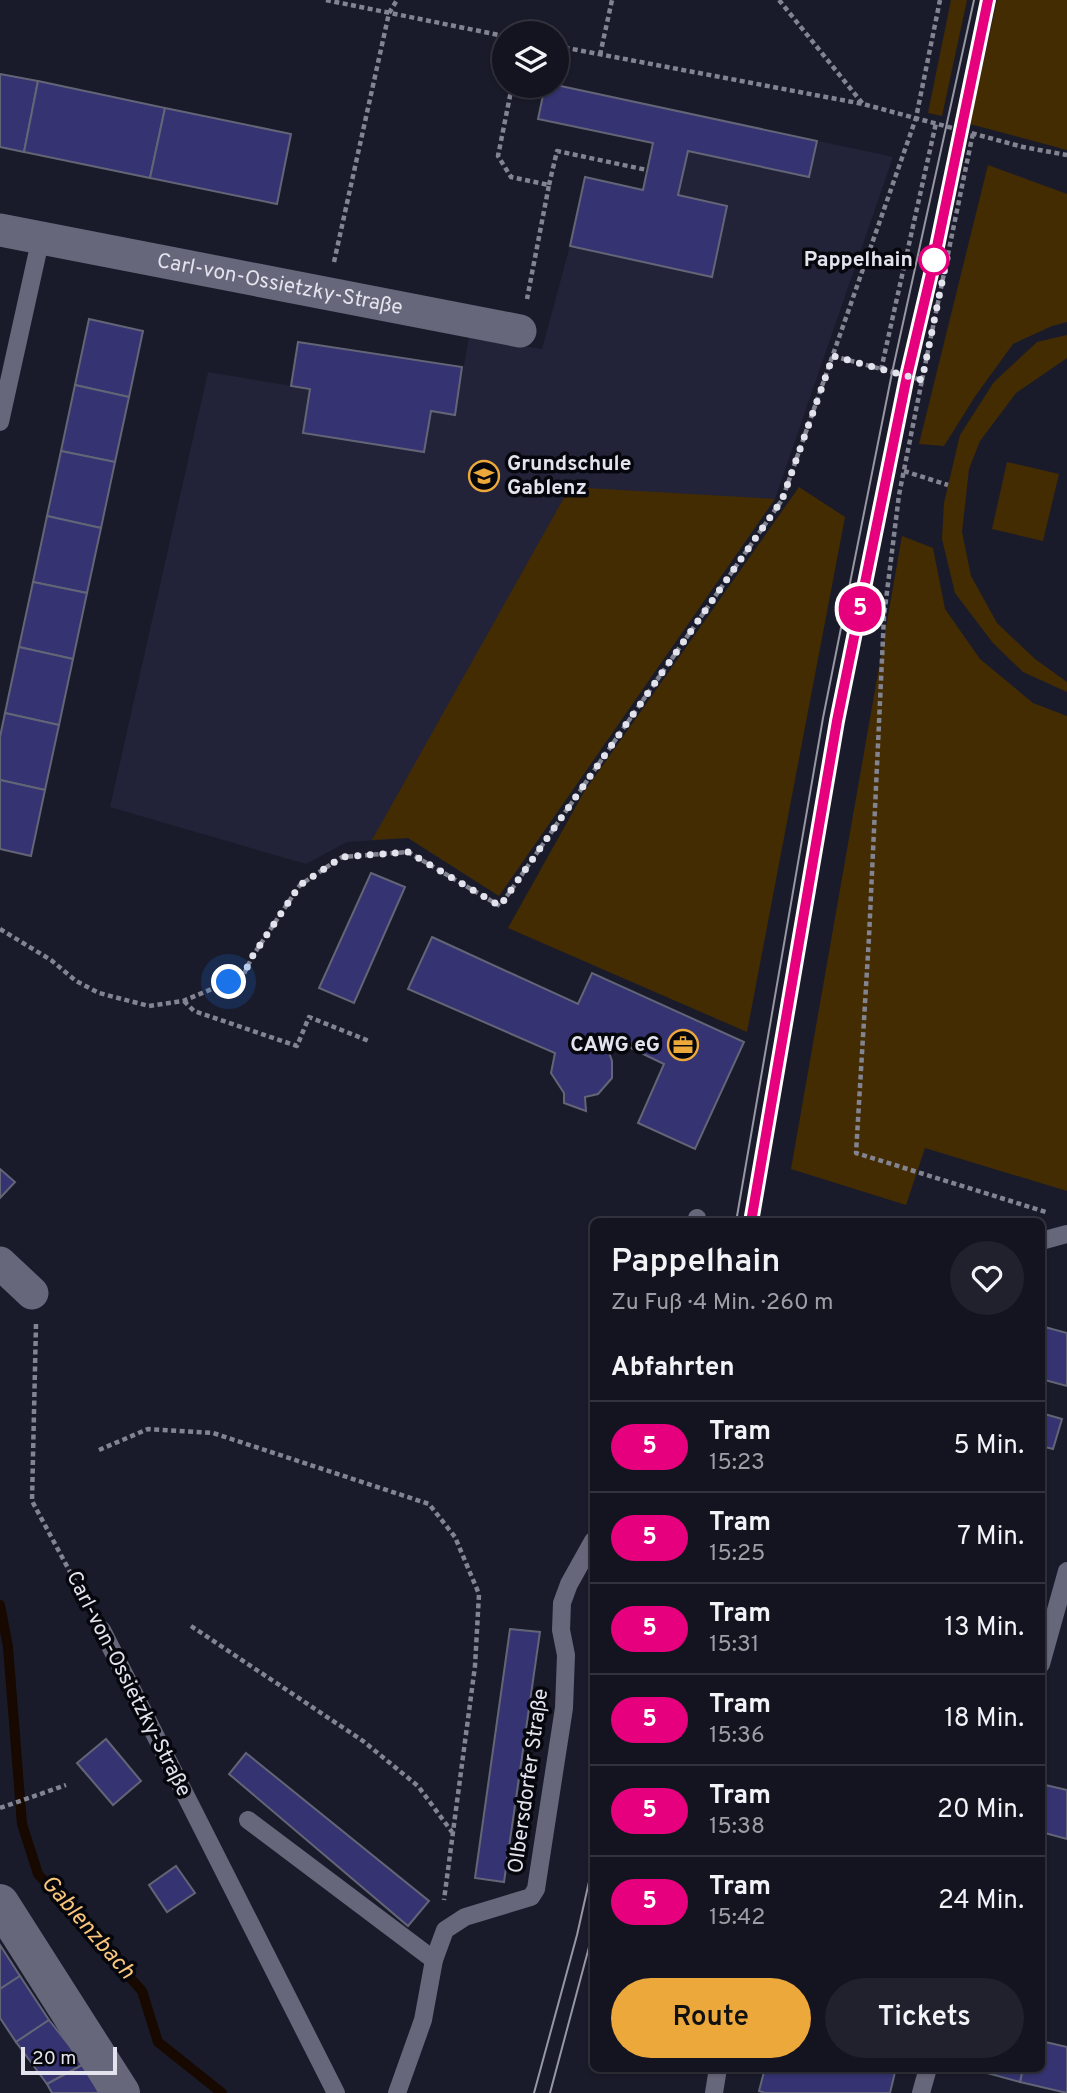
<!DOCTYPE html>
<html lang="de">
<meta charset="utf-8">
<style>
body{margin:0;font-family:Overpass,sans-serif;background:#21212d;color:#f1f3f6;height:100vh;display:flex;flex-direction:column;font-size:26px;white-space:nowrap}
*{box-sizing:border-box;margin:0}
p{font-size:23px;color:#9d9ea5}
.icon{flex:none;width:38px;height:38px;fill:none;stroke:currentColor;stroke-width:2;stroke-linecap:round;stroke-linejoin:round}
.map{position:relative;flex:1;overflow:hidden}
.panel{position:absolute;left:590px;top:1218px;width:455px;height:854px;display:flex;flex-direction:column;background:#141420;border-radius:10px;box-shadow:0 2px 5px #0004,0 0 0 2px #33333e}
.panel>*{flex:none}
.badge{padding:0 14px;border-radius:23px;font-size:24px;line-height:46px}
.controls{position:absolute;left:492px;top:21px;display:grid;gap:14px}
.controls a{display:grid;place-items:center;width:77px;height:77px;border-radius:50%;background:#141420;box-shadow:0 2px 5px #0004,0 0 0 2px #33333e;font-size:35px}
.scale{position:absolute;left:21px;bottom:18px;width:96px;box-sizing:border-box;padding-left:7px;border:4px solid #e2e3ed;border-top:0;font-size:19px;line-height:24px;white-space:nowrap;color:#e2e3ed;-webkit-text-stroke:5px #06070d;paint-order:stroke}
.you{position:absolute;width:35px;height:35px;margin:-18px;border:5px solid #fff;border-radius:50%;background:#1a73e8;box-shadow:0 0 0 10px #1a73e833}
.map>.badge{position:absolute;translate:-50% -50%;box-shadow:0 0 0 4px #fff}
h2{padding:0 21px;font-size:26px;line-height:63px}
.round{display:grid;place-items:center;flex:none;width:74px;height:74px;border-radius:37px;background:#21212d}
.summary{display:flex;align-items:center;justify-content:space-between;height:119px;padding:0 21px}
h1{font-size:33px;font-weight:600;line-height:52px}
.button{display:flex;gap:14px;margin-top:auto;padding:14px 21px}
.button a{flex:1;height:80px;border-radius:42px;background:#eda83b;color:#111;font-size:28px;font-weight:600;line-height:80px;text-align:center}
.button a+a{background:#21212d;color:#f1f3f6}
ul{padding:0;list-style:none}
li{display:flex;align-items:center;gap:21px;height:91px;padding:0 21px;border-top:2px solid #33333e}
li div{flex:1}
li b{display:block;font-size:26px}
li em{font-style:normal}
li .badge{min-width:77px;font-weight:700;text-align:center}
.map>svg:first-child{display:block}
.built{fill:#222338}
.green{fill:#442c02}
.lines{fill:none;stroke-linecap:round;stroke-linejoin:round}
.stream{stroke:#170900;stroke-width:10}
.building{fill:#353371;stroke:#636577;stroke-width:2}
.path{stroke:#838491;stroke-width:4.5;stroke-dasharray:5 3.5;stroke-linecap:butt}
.service{stroke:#66677a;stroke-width:18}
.minor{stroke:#66677a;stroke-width:33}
.tertiary{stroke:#66677a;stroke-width:38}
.tram{stroke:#9697a3;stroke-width:2}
.line-casing{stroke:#fff;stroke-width:16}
.line{stroke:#e6007e;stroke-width:10}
.walk{stroke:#e2e3ed;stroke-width:7;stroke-dasharray:0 12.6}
.stop-dot{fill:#fff;stroke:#e6007e;stroke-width:3.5}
.labels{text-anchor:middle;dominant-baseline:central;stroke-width:7;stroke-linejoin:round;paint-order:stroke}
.stop-label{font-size:21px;font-weight:bold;fill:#e2e3ed;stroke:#06070d;text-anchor:end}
.street-label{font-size:21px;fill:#e2e3ed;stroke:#06070d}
.poi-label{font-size:21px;font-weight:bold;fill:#e2e3ed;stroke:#06070d;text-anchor:start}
.water-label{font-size:23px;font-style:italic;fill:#fac67d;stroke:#06070d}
</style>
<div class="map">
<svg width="1067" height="2093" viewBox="0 0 1067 2093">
<rect width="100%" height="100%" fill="#1a1b2a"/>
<polygon class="built" points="557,85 893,157 775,499 499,896 408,838 347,842 306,864 110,807 208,372 310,389 303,433 424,452 431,411 455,414 469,337 542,349 570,246 585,177 643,189 653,144 538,119 545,86"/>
<g class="green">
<polygon points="951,0 967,0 942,116 928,113"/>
<polygon points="997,0 1067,0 1067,150 970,124"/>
<polygon points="988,165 1067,194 1067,322 1052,326 1013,344 976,395 944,446 919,444"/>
<polygon points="1067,335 1067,358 1016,393 980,441 969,469 962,532 971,576 997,623 1035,659 1067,682 1067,692 1023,672 993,643 955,593 942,539 944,503 960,435 994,382 1037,342"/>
<polygon points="1007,462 1059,474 1043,541 992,529"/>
<polygon points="570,487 775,499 499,896 408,838 372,840"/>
<polygon points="799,487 845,517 747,1032 508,928 584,792"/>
<polygon points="902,536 933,548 945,609 980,659 1033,703 1067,716 1067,1191 925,1148 906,1205 791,1169"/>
</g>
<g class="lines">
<polyline class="stream" points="0,1605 8,1647 22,1824 38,1874 142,1991 158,2042 222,2093"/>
</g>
<g class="building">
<polygon points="0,74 38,81 24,152 0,147"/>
<polygon points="38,81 165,108 150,178 24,152"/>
<polygon points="556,85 817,141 809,177 688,151 678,195 727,206 712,277 570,246 585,177 643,190 653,143 538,119 545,86"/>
<polygon points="165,108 291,134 277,204 150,178"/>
<polygon points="89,319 143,331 129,397 75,385"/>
<polygon points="298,342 462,367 455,415 431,411 424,452 303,433 310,389 291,386"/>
<polygon points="75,385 129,397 115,462 61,451"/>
<polygon points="61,451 115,462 101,528 47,516"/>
<polygon points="47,516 101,528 87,593 33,582"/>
<polygon points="33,582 87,593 73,659 19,647"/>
<polygon points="19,647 73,659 59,725 5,713"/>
<polygon points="5,713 59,725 45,790 0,780 0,737"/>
<polygon points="0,780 45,790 31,856 0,849"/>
<polygon points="371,873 405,887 354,1003 319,988"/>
<polygon points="432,937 578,1004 592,973 744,1042 695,1149 638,1123 664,1064 610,1038 607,1047 612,1061 612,1078 598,1094 585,1097 586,1111 564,1103 564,1093 551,1073 555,1053 408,989"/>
<polygon points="0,1169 15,1182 0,1198"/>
<polygon points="1041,1326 1067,1333 1067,1386 1041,1379"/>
<polygon points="1041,1413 1062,1419 1053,1449 1041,1446"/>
<polygon points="510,1629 540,1632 504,1882 475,1878"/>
<polygon points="106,1739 141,1781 113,1805 77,1763"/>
<polygon points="246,1753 429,1901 408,1926 229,1774"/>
<polygon points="1041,1784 1067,1790 1067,1839 1041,1832"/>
<polygon points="176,1866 195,1893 167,1912 149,1885"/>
<polygon points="0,1945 20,1976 0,1989"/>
<polygon points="20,1976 49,2020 16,2042 0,2018 0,1989"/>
<polygon points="49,2020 84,2064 47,2084 16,2042"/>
<polygon points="1041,2041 1067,2047 1067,2093 1020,2082 1023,2068 1041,2068"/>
<polygon points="84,2064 99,2093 52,2093 47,2084"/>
<polygon points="765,2068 896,2068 890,2093 765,2093 759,2091"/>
<polygon points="969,2068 1023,2068 1020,2082"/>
</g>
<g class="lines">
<g class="path">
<polyline points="326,0 504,36"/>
<polyline points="779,0 863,104"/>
<polyline points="556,46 863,104 1023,147 1067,155"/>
<polyline points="600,55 612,0"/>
<polyline points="512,86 498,156 511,177 549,185 527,299"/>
<polyline points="549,185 557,151 647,170"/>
<polyline points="334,262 389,13 397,0"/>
<polyline points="833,356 922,380 899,495 884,616 869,937 856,1153 1046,1212"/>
<polyline points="881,370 936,123"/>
<polyline points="922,380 973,133"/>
<polyline points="904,471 948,485"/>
<polyline points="0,929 51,960 76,981 99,993 149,1006 183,1001 243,976 252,957 300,885 342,857 408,852 500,906 782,500 916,118 940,0"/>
<polyline points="184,1001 194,1011 297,1046 309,1017 369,1041"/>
<polyline points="36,1324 32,1501 91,1611"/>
<polyline points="99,1450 148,1429 213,1433 429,1504 455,1537 479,1594 475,1666 444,1900"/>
<polyline points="191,1626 363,1741 418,1786 452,1832"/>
<polyline points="0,1808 66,1785"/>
</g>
<g class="service">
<polyline points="0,422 41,237"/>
<polyline points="697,1218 698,1222"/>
<polyline points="1041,1241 1067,1234"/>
<polyline points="102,1630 336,2093"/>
<polyline points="1041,1664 1067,1571"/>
<polyline points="248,1820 434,1960"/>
<polyline points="397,2093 423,2020 434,1960 445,1930 465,1917 531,1897 536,1889 564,1708 566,1655 561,1630 562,1603 569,1584 593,1541"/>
<polyline points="714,2093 718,2068"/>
<polyline points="921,2093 928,2068"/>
</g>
<g class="minor">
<path id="s1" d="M0,230L520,331"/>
<polyline points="0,1263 32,1293"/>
</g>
<polyline class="tertiary" points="0,1903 121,2093"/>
<g class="tram">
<polyline points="736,1222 823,718 892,373 974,0"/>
<polyline points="751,1222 837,721 907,376 934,261 988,0"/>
<polyline points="534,2093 577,1935 593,1864"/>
<polyline points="550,2093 593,1932"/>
</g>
</g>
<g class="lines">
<g class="line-casing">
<polyline id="line" points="751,1222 837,721 907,376 934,261 988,0"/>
</g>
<use href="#line" class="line"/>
<polyline class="walk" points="229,982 243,976 252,957 300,885 342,857 408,852 500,906 782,500 833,356 922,380 948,253 934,260"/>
</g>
<defs>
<g id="school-ring" transform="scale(1.575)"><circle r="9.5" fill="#06070d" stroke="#eda83b" stroke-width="1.5"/><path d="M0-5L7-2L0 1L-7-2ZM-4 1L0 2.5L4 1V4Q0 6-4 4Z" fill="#eda83b"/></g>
<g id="office-ring" transform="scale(1.575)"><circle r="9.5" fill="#06070d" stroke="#eda83b" stroke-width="1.5"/><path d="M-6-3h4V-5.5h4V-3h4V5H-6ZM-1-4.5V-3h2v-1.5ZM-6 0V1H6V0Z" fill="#eda83b"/></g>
</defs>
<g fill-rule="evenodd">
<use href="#school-ring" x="484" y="476"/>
<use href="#office-ring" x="683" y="1045"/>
</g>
<circle class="stop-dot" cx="934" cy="260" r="14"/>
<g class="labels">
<g class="stop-label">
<text x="913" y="260">Pappelhain</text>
</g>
<g class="street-label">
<text stroke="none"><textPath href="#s1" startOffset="285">Carl-von-Ossietzky-Straße</textPath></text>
<text transform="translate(128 1684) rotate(63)">Carl-von-Ossietzky-Straße</text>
<text transform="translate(529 1781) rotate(-82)">Olbersdorfer Straße</text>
</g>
<g class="poi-label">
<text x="507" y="464">Grundschule<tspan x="507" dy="24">Gablenz</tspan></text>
<text x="660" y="1045" text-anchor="end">CAWG eG</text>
</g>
<g class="water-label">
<text transform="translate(87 1928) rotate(49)">Gablenzbach</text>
</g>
</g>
</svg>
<div class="controls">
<a><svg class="icon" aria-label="layers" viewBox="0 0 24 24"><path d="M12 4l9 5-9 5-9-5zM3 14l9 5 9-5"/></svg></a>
</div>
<div class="scale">20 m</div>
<div class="you" style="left:229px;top:982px"></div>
<b class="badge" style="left:860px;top:609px;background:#e6007e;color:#fff">5</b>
<section class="panel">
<div class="summary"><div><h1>Pappelhain</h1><p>Zu Fuß · 4 Min. · 260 m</p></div><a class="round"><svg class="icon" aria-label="heart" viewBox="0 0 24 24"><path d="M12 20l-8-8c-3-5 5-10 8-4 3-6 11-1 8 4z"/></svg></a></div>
<h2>Abfahrten</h2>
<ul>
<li><span class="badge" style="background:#e6007e;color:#fff">5</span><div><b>Tram</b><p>15:23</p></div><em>5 Min.</em></li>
<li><span class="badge" style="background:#e6007e;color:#fff">5</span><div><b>Tram</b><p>15:25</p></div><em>7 Min.</em></li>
<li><span class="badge" style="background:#e6007e;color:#fff">5</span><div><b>Tram</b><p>15:31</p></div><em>13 Min.</em></li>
<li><span class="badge" style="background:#e6007e;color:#fff">5</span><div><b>Tram</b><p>15:36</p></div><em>18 Min.</em></li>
<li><span class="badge" style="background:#e6007e;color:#fff">5</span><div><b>Tram</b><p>15:38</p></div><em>20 Min.</em></li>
<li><span class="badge" style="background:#e6007e;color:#fff">5</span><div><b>Tram</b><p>15:42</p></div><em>24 Min.</em></li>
</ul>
<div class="button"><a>Route</a><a>Tickets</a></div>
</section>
</div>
